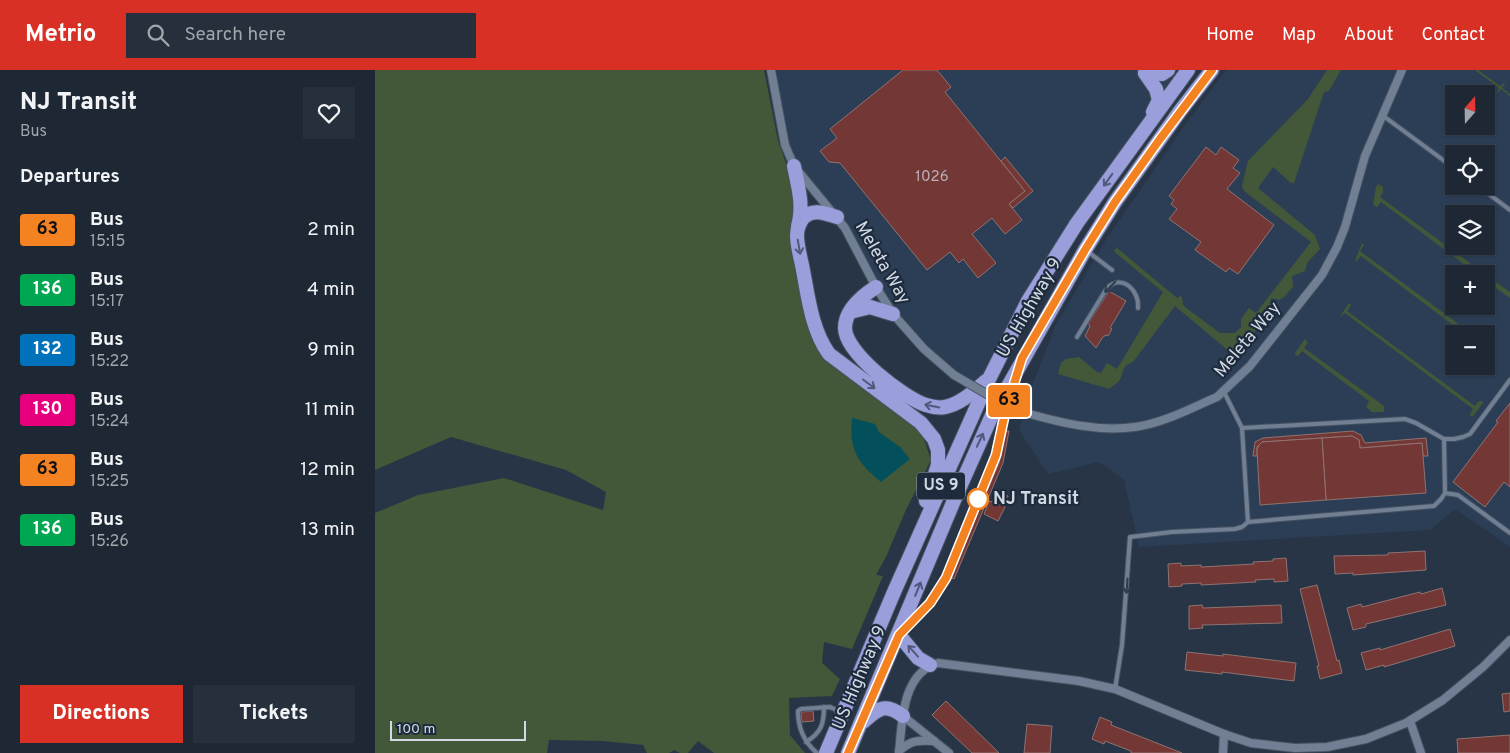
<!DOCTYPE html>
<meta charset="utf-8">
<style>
body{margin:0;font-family:Overpass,sans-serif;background:#25303c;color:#f1f3f6;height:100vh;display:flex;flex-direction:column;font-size:19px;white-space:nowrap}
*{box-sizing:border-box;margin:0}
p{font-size:16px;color:#a0a6ac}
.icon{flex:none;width:28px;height:28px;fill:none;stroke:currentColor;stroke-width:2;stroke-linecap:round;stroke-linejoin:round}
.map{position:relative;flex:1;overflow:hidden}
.panel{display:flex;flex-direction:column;background:#1d2834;width:375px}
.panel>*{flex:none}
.badge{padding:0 10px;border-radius:4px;font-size:18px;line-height:32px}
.needle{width:32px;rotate:20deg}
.fabs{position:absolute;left:1070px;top:15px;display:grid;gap:10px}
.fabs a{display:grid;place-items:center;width:50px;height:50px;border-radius:0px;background:#1d2834;box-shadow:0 1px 4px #0004,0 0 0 1px #3b444f;font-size:25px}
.scale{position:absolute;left:15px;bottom:12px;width:136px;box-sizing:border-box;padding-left:5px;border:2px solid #d0d9e4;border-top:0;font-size:14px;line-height:18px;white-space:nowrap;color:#d0d9e4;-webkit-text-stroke:4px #1e2b3c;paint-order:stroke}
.map>.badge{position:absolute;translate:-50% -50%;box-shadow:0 0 0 2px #fff}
h2{padding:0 20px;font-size:19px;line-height:45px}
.round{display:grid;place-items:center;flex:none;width:52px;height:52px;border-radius:0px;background:#25303c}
.headline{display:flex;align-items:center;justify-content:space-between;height:85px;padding:0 20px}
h1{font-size:24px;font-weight:800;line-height:38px}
.action{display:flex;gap:10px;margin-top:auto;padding:10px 20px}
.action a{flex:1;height:58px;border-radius:0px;background:#d93025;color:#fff;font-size:20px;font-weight:800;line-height:58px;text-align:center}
.action a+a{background:#25303c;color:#f1f3f6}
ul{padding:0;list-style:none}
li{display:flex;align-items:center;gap:15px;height:60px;padding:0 20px}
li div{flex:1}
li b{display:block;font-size:19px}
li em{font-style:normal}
li .badge{min-width:55px;font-weight:700;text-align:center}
header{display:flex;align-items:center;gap:30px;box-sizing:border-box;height:70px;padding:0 25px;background:#d93025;color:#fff}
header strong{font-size:24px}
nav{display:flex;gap:28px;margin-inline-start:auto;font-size:18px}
.search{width:350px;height:45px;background:#25303c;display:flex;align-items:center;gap:12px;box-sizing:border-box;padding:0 18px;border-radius:0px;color:#a0a6ac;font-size:19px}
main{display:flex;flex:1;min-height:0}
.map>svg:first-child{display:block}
.built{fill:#2c3e55;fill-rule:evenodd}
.green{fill:#425838}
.water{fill:#03505c}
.building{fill:#733736;stroke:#8f7371}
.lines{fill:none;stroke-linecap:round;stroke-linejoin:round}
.service-casing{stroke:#465160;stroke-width:6}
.minor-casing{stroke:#465160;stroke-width:10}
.trunk-casing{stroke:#465160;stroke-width:16}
.service{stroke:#707f94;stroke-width:4}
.minor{stroke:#707f94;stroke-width:8}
.trunk{stroke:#9a9edb;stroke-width:14}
.minor-bridge-casing{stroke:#465160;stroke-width:10;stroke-linecap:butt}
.minor-bridge{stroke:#707f94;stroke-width:8}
.oneway{stroke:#50597c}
.oneway2{stroke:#2e3c4e}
.line-casing{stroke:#fff;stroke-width:11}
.line{stroke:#f58220;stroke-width:8}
.stop-dot{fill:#fff;stroke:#f58220;stroke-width:2.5}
.labels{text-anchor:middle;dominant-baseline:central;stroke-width:4.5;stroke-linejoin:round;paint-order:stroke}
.number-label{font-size:15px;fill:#b9b0b8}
.shield{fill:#1e2b3c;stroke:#9ba5b2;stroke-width:1}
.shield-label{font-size:16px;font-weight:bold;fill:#d0d9e4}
.street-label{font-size:18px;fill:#d0d9e4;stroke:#1e2b3c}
.stop-label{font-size:18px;font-weight:bold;fill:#d0d9e4;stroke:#1e2b3c;text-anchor:start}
</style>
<header>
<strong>Metrio</strong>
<div class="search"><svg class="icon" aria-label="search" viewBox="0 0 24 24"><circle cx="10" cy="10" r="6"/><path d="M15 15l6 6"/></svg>Search here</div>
<nav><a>Home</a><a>Map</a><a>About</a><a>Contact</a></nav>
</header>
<main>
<section class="panel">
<div class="headline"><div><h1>NJ Transit</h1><p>Bus</p></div><a class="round"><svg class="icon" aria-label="heart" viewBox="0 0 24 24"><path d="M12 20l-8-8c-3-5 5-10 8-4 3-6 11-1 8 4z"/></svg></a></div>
<h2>Departures</h2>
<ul>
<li><span class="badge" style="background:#f58220;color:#111">63</span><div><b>Bus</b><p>15:15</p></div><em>2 min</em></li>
<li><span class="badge" style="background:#00a651;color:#fff">136</span><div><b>Bus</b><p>15:17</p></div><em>4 min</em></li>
<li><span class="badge" style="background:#0072bc;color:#fff">132</span><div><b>Bus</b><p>15:22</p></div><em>9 min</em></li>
<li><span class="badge" style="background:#e6007e;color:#fff">130</span><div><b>Bus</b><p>15:24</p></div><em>11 min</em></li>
<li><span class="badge" style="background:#f58220;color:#111">63</span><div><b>Bus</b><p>15:25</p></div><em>12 min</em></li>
<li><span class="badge" style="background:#00a651;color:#fff">136</span><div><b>Bus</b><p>15:26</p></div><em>13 min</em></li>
</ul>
<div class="action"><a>Directions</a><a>Tickets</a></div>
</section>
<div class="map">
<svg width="1135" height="683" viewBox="0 0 1135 683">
<rect width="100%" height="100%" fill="#273546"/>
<g class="built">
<polygon points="396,0 813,0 753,82 604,320 579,305 518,244 470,158 419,96"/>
<path d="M851,0H1135V477L1080,439L1055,460L764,477L749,409L724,392L673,404L644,360L656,319L680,256L732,168L813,51ZM1079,24H1111V56H1079ZM1079,84H1111V116H1079ZM1079,144H1111V176H1079ZM1079,204H1111V236H1079ZM1079,264H1111V296H1079Z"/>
</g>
<g class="green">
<polygon points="0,0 389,0 403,71 424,129 417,183 439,274 546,360 556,390 530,442 511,487 501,505 508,506 477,579 449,572 447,593 465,609 457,626 414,628 415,665 430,683 339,683 323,671 313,683 305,683 299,680 294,683 272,683 268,675 228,671 174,670 172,683 0,683 0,443 43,425 129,408 228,440 231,422 191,400 76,367 0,400"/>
<path d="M952,0H966L954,21L949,22L919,113H916L898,97L883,118L940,165L945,179L932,193L930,201L917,206L918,217L908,228L904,230L896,228L895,237L897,239C896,251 887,251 879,251L877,253L881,260C877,266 866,279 865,284L861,287L800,236L758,292C745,296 750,303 744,311C741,314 737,316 734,319L683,304L686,293L691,289L704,287L722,302L726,303L732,293L742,299L788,222L742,184L739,181L740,179L742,178L802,228L805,226L807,227L808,235L814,240L845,263H860L866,257V249L874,238L881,243L936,172L869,121L867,116L873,91L933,29Z"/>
<polygon points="1100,0 1103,0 1125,16 1131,11 1127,18 1135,24 1135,26 1126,19 1121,24 1124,18"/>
<polygon points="1003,114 1008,117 1008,122 1005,127 1110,204 1102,204 1006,132 1002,137 998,135 1001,117"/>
<polygon points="987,173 989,175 985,181 1097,264 1090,264 986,186 982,191 980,191"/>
<polygon points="1111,205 1135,222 1135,228 1111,211"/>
<polygon points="974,233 976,235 972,241 1100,336 1104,331 1107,331 1108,333 1098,346 1096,346 1095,344 1098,339 970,243 964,248"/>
<polygon points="930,269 933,273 929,278 1009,336 1009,342 997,342 991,337 994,331 927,281 923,286 920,285 920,283"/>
</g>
<path class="water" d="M477,348L500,354L504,362L525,377L535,389L506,412C482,392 474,380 477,348Z"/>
<g class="building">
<polygon points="528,0 562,0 576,17 570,22 650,121 634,134 647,150 630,164 617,148 597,164 621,193 603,208 588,189 584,193 575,182 552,200 465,93 454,92 445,81 462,68 455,59"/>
<polygon points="831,77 841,85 846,77 864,90 858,98 865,103 852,119 899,155 863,204 854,198 851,202 820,180 826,172 794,149 802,139 796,134 799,130 794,126"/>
<polygon points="630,87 658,121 638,138 634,134 650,121 626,91"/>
<polygon points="734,221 751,231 735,258 737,259 733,266 731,265 727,268 721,278 710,266 715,256 713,254"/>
<polygon points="1135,333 1135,417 1129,412 1110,437 1078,412 1123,352 1121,351"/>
<polygon points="631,361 634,361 628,393 579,509 575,507 624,393"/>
<polygon points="978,361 986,365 990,373 1051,368 1053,386 1048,386 1047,373 985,378 984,370 977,366 887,372 882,377 882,386 878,386 880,372 888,368"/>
<polygon points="977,366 984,370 985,378 1047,373 1051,423 951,430 947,368"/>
<polygon points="947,368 951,430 885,435 882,380 884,375 887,372"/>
<polygon points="622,421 633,426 629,434 630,437 623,451 609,444 614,431 617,432"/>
<polygon points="1050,481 1051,500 978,505 978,503 960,504 959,486 1013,485 1013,483"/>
<polygon points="911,488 913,511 899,512 899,509 880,510 881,512 826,515 826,513 807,514 807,516 794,517 793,494 806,493 806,496 826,495 826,497 879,494 878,492 898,491 898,489"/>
<polygon points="942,515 962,591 964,590 967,603 945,609 942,596 944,596 925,519"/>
<polygon points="1067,518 1071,535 991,554 991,557 978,560 972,538 986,534 987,537 1045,522 1046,524"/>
<polygon points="827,535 828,538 906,535 907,553 827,555 828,558 814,559 814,536"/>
<polygon points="1075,559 1080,576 1009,597 1009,595 991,600 986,583 1005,578 1005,580"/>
<polygon points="812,582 848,586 848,584 921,593 919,611 847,602 847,604 810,600"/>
<polygon points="1135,623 1135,641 1129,642 1127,624"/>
<polygon points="571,631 624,683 597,683 557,645"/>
<polygon points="438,641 439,651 427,652 426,642"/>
<polygon points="725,647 737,652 736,655 807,683 756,683 756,681 730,671 729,674 717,669"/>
<polygon points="652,654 677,656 675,683 649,683"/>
<polygon points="1135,665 1135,683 1083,683 1082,669"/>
</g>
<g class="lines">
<g class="service-casing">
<g id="service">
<polyline points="1007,45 1079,98"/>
<polyline points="1103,116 1135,140"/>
<polyline points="712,181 737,200"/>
<path d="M702,267L732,218C747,203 765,221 763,238"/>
<polyline points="849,322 867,358"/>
<polyline points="1070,423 1083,425 1135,463"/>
<polyline points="873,452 1059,436 1066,429 1070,423 1069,369"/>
<polyline points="533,556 555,533 571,508 621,385 630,343 637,321"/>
<polyline points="740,619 747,575 755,467 797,462 860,459 867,457 873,452 867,358 1030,349 1041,353 1069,369 1079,369 1088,367 1095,364 1135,310"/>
<path d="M431,672C446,663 449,654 449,637"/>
<path d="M442,683C429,672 423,658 423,641L426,639L455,637L466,642"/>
</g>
</g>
<g class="minor-casing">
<g id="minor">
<polyline points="396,0 410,75 419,96 470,158 501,217 518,244 549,279 579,305"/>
<path d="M651,343C687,353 723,362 760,357C789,353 816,338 842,327L875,296L947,205L962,177L970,157L990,86L1027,0"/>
<polyline points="528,646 574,683"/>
<polyline points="1035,651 1046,683"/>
<path d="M524,681C536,670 543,670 559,671"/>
<path d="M524,683C527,652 527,603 563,593L704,611L740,619L849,664L876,673L920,678L952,677L991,669L1031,653L1068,630L1108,597L1135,570"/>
<polyline points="848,683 849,664"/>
</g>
</g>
<g class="trunk-casing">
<g id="trunk">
<polyline points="770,3 781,19 784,30 778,42"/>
<polyline points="770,3 787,4 793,0"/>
<path d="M419,96C423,117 429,135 423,156"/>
<path d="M462,147C451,144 439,138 429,147C425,151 422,159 422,165C422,175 425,186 427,195C433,225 436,259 454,284L546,353L559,369L563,380V395L551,431"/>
<path d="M501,217C487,226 470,240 470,258C470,283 529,328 551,335C557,337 564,338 570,337C586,334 599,321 611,311"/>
<polyline points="475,242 495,237 518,244"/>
<polyline points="524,565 543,588 555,595"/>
<path d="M488,652C503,639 509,632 528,646"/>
<polyline points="451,683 519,522 614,309 653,231 702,153 813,0"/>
<polyline points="473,683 580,428 618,343 710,180 740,132 805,41 837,0"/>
</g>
</g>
<use href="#service" class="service"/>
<use href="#minor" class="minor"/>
<use href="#trunk" class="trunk"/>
<g class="minor-bridge-casing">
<polyline id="minor-bridge" points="579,305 629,334 651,343"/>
</g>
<use href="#minor-bridge" class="minor-bridge"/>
</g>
<defs><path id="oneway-shaft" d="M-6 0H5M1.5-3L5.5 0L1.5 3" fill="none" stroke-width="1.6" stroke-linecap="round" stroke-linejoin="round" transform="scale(1.25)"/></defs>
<g class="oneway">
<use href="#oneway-shaft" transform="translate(733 110) rotate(125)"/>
<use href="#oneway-shaft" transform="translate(424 177) rotate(80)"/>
<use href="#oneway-shaft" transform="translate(494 314) rotate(37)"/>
<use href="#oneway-shaft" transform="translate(557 336) rotate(-169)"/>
<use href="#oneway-shaft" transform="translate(605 370) rotate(-65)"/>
<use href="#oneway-shaft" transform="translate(543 519) rotate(-68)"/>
<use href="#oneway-shaft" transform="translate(538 581) rotate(-132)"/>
</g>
<g class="oneway2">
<use href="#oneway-shaft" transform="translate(735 217) rotate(135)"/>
<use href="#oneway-shaft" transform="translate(752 516) rotate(94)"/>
</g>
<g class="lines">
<g class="line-casing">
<polyline id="line" points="473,683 524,565 555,533 571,508 621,385 630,343 647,288 710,180 740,132 785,69 837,0"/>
</g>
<use href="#line" class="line"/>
</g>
<circle class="stop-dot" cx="603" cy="429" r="10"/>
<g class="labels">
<g class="number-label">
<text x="557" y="107">1026</text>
</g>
<rect class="shield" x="542" y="402.5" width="48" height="27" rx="4"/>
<g class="shield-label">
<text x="566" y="416">US 9</text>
</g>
<g class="street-label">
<text transform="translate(507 193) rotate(60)">Meleta Way</text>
<text transform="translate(655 238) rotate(-60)">US Highway 9</text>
<text transform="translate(873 270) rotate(-50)">Meleta Way</text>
<text transform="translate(485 608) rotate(-67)">US Highway 9</text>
</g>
<g class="stop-label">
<text x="618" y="429">NJ Transit</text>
</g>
</g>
</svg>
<div class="fabs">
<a><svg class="needle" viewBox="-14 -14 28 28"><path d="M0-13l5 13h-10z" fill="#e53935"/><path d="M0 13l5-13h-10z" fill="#a0a6ac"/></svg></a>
<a><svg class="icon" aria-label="locate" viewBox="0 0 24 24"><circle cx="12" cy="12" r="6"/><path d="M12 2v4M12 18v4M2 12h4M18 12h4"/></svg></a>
<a><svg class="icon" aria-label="layers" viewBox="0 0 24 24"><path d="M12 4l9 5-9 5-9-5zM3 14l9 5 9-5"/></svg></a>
<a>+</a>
<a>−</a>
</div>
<div class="scale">100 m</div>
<b class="badge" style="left:634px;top:331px;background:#f58220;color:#111">63</b>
</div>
</main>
